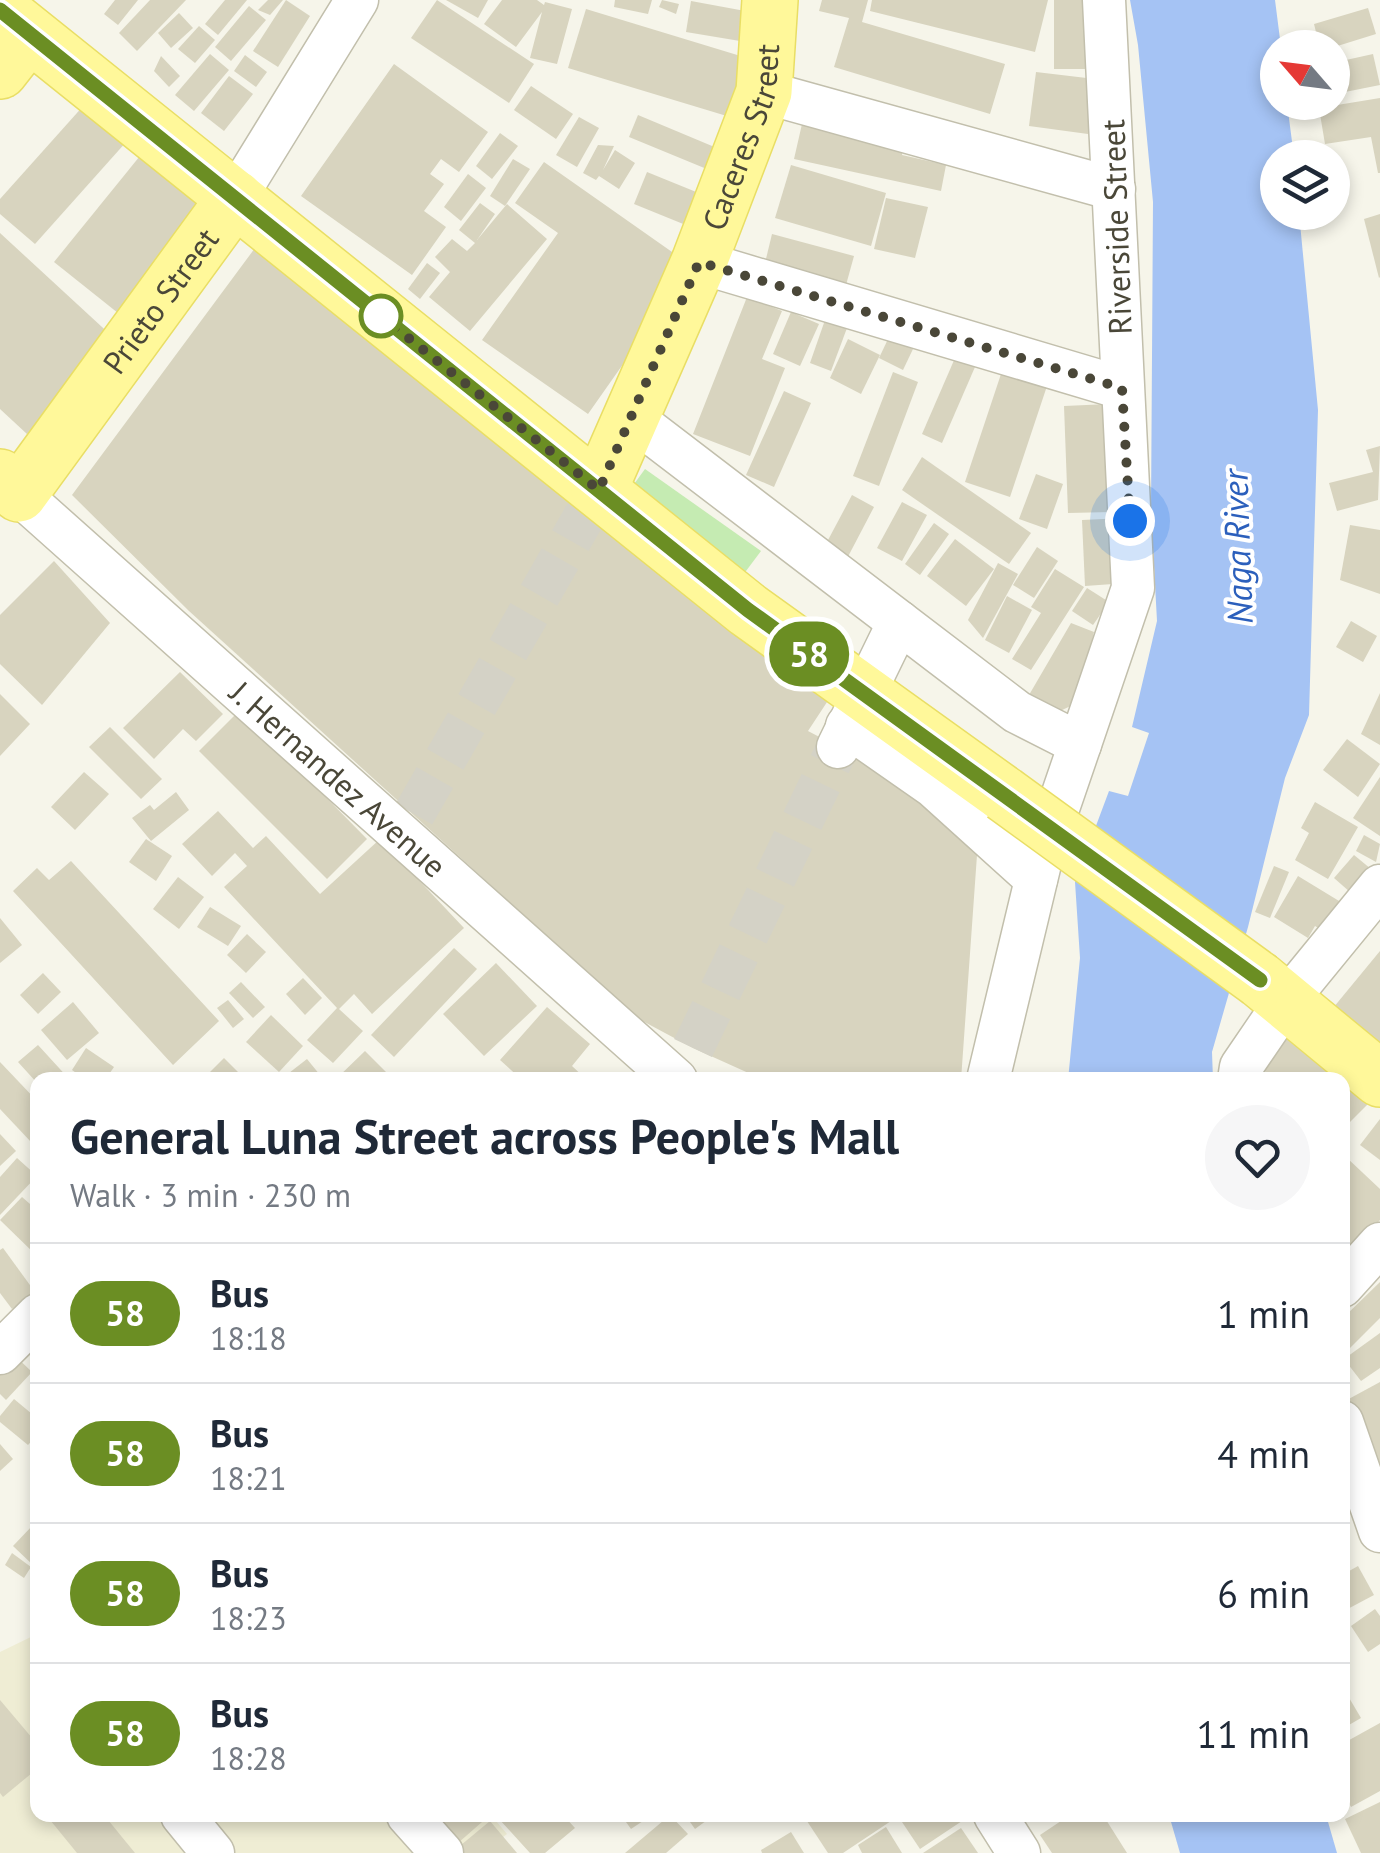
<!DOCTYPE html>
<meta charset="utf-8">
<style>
body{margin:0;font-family:"PT Sans",sans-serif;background:#f6f6f7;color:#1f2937;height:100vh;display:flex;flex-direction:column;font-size:38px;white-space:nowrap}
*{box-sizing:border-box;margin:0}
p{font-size:32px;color:#747a83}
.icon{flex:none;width:55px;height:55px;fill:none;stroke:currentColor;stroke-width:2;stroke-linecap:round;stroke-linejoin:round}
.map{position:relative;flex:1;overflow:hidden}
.details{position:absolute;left:30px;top:1072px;width:1320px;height:750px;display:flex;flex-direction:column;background:#fff;border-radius:20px;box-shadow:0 5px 15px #0003}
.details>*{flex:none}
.badge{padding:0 20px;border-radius:32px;font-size:35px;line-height:65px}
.needle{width:65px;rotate:298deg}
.controls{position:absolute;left:1260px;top:30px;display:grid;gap:20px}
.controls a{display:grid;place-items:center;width:90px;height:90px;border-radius:50%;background:#fff;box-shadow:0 5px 15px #0003;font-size:50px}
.you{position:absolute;width:50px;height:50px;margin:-25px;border:8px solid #fff;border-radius:50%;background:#1a73e8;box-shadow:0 0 0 15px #1a73e833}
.map>.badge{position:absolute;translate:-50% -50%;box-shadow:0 0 0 5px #fff}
.round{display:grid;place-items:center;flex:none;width:105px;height:105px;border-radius:52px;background:#f6f6f7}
.headline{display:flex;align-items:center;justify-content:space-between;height:170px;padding:0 40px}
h1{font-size:48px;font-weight:700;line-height:75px}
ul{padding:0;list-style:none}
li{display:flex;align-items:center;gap:30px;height:140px;padding:0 40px;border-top:2px solid #e0e1e3}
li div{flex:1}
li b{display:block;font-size:38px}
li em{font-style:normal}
li .badge{min-width:110px;font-weight:700;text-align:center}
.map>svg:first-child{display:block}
.education{fill:#efedd4}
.green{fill:#c5ebb2}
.water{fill:#a5c3f4}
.building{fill:#d8d4bf}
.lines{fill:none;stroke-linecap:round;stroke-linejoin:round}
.minor-tunnel{stroke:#d4d2c6;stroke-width:42;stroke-dasharray:42 21;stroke-linecap:butt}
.minor-casing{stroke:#c2bfac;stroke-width:45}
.major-casing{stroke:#e9de65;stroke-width:58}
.minor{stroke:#fff;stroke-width:42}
.major{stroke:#fff89a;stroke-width:55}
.major-bridge-casing{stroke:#e9de65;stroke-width:58;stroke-linecap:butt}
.major-bridge{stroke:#fff89a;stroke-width:55}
.line-casing{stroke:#fff;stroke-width:22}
.line{stroke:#6b8e23;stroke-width:15}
.walk{stroke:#4a4738;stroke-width:10;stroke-dasharray:0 18}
.stop-dot{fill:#fff;stroke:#6b8e23;stroke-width:5}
.labels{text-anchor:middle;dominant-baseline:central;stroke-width:8;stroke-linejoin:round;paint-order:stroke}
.street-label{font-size:32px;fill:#4a4738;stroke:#fff}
.water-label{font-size:35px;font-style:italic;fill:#2b5fbc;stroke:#fff}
</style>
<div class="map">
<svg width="1380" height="1853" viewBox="0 0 1380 1853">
<rect width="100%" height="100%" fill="#f6f5ea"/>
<polygon class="education" points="37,1634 38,1815 491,1815 507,1834 482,1853 0,1853 0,1652"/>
<polygon class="green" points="645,469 761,551 737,583 624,498"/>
<g class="water">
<polygon points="1130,0 1275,0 1281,47 1278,48 1278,102 1287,103 1294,157 1278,158 1278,212 1299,213 1318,410 1309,715 1285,778 1248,927 1212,1052 1213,1080 1068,1080 1080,958 1075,882 1109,791 1128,796 1149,733 1132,727 1157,621 1151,511 1153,202 1138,45"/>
<polygon points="1169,1815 1326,1815 1337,1853 1180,1853"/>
</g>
<g class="building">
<polygon points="115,0 138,0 118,25 104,14"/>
<polygon points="150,0 186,0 137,51 119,33"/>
<polygon points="225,0 247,0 218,35 205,24"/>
<polygon points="268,0 283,0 270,15 258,10"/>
<polygon points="286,0 310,16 278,67 253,51"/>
<polygon points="437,0 534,64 509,103 411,38"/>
<polygon points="446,0 488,0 478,18"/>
<polygon points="502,0 537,0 544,5 545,2 572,9 557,64 530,58 542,12 516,47 484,24"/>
<polygon points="615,0 652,0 648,14 614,7"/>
<polygon points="662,0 679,4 676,14 659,7"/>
<polygon points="822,0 868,0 862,22 1005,64 990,114 834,67 849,18 819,11"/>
<polygon points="872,0 1048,0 1035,52 870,11"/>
<polygon points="1054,0 1082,0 1102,69 1054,69"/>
<polygon points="691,1 756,13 752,43 686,32"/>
<polygon points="249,6 266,20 231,61 215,47"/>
<polygon points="1368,8 1376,34 1331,48 1320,48 1314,24"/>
<polygon points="586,9 757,61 740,120 568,68"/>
<polygon points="179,13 193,28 171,48 158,33"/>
<polygon points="199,26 215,40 195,63 178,49"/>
<polygon points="210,54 229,70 194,111 175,95"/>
<polygon points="1373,54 1380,85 1345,92 1337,62"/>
<polygon points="245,55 267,72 256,87 234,71"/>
<polygon points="161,56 180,76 169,87 154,71"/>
<polygon points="394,64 488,132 459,172 441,159 430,174 444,184 424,211 446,227 412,275 301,196"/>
<polygon points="1036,72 1095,79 1088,134 1029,126"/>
<polygon points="229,76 253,94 224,131 201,113"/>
<polygon points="531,86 573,114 556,139 514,110"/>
<polygon points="1380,98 1380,173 1378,173 1371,137 1325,144 1319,108"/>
<polygon points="85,104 127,141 35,244 0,214 0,199"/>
<polygon points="638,115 724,151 714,172 629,137"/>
<polygon points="579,117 599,128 577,167 556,155"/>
<polygon points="802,124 903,146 902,155 946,165 941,191 794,159"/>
<polygon points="500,133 518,146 492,179 476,166"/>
<polygon points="598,145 614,146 603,170 615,150 635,163 619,189 599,176 596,180 583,173"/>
<polygon points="144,151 213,207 123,317 54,262"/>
<polygon points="513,159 530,169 505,206 490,196"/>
<polygon points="544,162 692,266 588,414 482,340 558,233 515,203"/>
<polygon points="791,165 886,193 871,246 775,218"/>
<polygon points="647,172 711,198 698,230 634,204"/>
<polygon points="468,174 486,188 461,221 444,207"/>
<polygon points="886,198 928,207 915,258 874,249"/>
<polygon points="480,203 495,214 477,240 507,204 547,239 470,331 429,297 450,272 435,257 452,239 467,251 475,243 459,230"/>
<polygon points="1380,214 1380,277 1379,278 1364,219"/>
<polygon points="0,233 115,339 27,434 0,409"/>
<polygon points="772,234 854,256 846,285 765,263"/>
<polygon points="255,248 831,696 808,731 896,777 978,841 961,1080 764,1080 693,1048 637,1018 189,611 72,495"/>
<polygon points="427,263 440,273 420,299 408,289"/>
<polygon points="747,297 782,311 762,359 785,368 750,456 693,434"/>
<polygon points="791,312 819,324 800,366 773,354"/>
<polygon points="825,320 847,328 831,371 810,363"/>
<polygon points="889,337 913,349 903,370 879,358"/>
<polygon points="848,339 880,355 861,394 830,378"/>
<polygon points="955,358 975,367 942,443 922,434"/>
<polygon points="1003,368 1048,383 1010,497 965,482"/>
<polygon points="893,372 918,382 879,486 853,476"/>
<polygon points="784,391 811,403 774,487 746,475"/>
<polygon points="1109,404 1112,512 1068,513 1064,406"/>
<polygon points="1380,446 1378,500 1337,511 1329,483 1373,472 1366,450"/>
<polygon points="922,457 1031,533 1009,564 902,490"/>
<polygon points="1036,474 1063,484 1047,529 1019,519"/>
<polygon points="852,495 874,507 841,570 819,557"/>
<polygon points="902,502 927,515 902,561 877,548"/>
<polygon points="1124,518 1127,583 1085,586 1082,520"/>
<polygon points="934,523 949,534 920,575 905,564"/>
<polygon points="1350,525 1380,530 1380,594 1340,580"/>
<polygon points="955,539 994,569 966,606 927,576"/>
<polygon points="1037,547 1058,561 1034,598 1013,585"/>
<polygon points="54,561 110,623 42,705 0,664 0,615"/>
<polygon points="998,563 1018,574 983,638 968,620"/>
<polygon points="1055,569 1084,587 1031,670 1012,659 1041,613 1031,607"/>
<polygon points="1087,588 1109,602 1093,625 1072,611"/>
<polygon points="1007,596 1032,610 1009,653 985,640"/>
<polygon points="1351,621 1377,636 1363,662 1336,647"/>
<polygon points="1071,623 1094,632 1077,703 1060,711 1029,695"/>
<polygon points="180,672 223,714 196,741 183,729 154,759 123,728"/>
<polygon points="1380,693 1380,745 1361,734"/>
<polygon points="0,694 30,724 0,756"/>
<polygon points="240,710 367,839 327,879 199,751"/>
<polygon points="110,727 162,779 141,799 89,747"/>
<polygon points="1347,739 1380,764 1358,797 1323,770"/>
<polygon points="84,772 109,794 75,830 51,807"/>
<polygon points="1380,777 1380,836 1353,818"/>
<polygon points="176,792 189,810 151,841 132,818 150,805 154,810"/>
<polygon points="1315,802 1358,827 1328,879 1295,860 1309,833 1301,828"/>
<polygon points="218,811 253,848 266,836 320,894 380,839 464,928 372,1014 354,994 339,1009 363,1031 333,1063 307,1040 337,1008 224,887 247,866 235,853 212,876 182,844"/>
<polygon points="1364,835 1380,844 1376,862 1356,851"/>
<polygon points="146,839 172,856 156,881 129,862"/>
<polygon points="1354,855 1371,869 1350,892 1334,878"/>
<polygon points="71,861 219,1021 173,1065 13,891 37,868 49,880"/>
<polygon points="1274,866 1289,872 1270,918 1255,912"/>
<polygon points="1298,876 1344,904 1327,933 1315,926 1308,938 1274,917"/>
<polygon points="178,877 204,897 179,929 153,909"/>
<polygon points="210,907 241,926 228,946 197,927"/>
<polygon points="0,918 22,945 0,963"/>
<polygon points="247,934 266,952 246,973 227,955"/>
<polygon points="454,948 477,969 394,1057 371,1035"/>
<polygon points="1380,951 1380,1065 1324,1019"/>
<polygon points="496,963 537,1006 484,1056 443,1014"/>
<polygon points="43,973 61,992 38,1014 20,995"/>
<polygon points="303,978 322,998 305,1015 286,994"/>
<polygon points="241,982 265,1007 253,1018 229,993"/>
<polygon points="228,1000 244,1019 233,1028 217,1008"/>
<polygon points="73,1002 99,1033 67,1060 41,1030"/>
<polygon points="547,1007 590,1044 572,1066 587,1080 522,1080 500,1060"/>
<polygon points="271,1015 303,1046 279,1072 246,1042"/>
<polygon points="1294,1030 1370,1102 1342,1130 1342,1080 1272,1080 1260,1065"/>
<polygon points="38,1045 70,1080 38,1080 38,1084 18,1062"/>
<polygon points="86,1048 114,1067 105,1080 86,1080 72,1070"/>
<polygon points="365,1051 388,1074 381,1080 335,1080"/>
<polygon points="224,1058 246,1080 202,1080"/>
<polygon points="307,1059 320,1075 314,1080 280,1080"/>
<polygon points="0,1062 38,1102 38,1137 31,1142 0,1109"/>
<polygon points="1380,1119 1380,1160 1360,1145"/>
<polygon points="0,1134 16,1151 0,1166"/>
<polygon points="1346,1157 1380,1189 1380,1220 1342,1261 1342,1161"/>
<polygon points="17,1158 37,1176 0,1215 0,1177"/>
<polygon points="22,1197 38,1211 38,1257 0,1220"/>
<polygon points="3,1248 35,1292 12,1309 0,1293 0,1250"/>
<polygon points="1380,1282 1380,1318 1349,1349 1342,1343 1342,1319"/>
<polygon points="1380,1333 1380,1368 1361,1381 1344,1359"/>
<polygon points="8,1349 32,1372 6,1400 0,1394 0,1357"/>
<polygon points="1380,1382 1380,1466 1345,1401"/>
<polygon points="14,1399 38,1419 38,1434 28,1445 0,1422 0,1416"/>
<polygon points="0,1444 13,1459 0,1471"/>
<polygon points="33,1525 38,1530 38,1562 34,1566 13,1546"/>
<polygon points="12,1553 31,1567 24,1578 5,1565"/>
<polygon points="1358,1566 1374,1595 1342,1612 1342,1575"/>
<polygon points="1375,1609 1380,1616 1380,1644 1368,1652 1351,1626"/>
<polygon points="1348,1696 1361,1718 1342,1729 1342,1699"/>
<polygon points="0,1700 38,1745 38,1768 3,1797 0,1793"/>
<polygon points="1380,1723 1380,1791 1351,1807 1342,1791 1342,1744"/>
<polygon points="1380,1802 1380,1853 1361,1853 1345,1819"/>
<polygon points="46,1815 104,1815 135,1853 77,1853"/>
<polygon points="418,1815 490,1815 450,1850"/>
<polygon points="492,1815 563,1815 575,1828 545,1853 530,1853 499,1819 497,1821"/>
<polygon points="621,1815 652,1815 631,1829"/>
<polygon points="670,1815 688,1834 666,1853 625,1853"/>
<polygon points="685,1815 714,1815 695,1829"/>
<polygon points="803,1815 900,1815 843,1853 828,1853"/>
<polygon points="906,1815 958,1815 962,1821 920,1849 900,1819"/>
<polygon points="1070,1815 1103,1815 1127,1853 1052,1853 1040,1835"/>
<polygon points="490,1821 517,1853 458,1853 455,1850"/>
<polygon points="886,1827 902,1853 862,1853 858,1845"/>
<polygon points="961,1828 978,1853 923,1853"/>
<polygon points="791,1832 804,1853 762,1853 761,1850"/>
</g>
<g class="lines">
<g class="minor-tunnel">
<polyline points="414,814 589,508"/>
<polyline points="693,1048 838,747"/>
</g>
<g class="minor-casing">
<g id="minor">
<polyline points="764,92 1114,189"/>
<polyline points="235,198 357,0"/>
<polyline points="699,262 1122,388"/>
<polyline points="632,418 899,622"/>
<path id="s1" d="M19,494L676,1080"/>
<polyline points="847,726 933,786 1036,879"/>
<polyline points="838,747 899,622 1017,712 1080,744 1133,588 1104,0"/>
<polyline points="988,1080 1042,855 1080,744"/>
<polyline points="1239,1080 1241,1067 1286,1001 1380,886"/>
<polyline points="1342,1286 1380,1244"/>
<polyline points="0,1353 38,1315"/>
<polyline points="1342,1422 1380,1531"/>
<polyline points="182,1815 213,1853"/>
<polyline points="408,1815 442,1853"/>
<polyline points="995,1815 1019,1853"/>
</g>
</g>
<g class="major-casing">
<g id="major">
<polyline points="0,10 748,610 1004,794"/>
<polyline points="0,71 29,34"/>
<path id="s2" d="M0,477L19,494L235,198"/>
<path id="s3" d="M599,490L699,262L764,92L770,0"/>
<polyline points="1260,980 1380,1079"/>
</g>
</g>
<use href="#minor" class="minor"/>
<use href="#major" class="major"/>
<g class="major-bridge-casing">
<polyline id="major-bridge" points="1004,794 1260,980"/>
</g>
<use href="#major-bridge" class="major-bridge"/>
</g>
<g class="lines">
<g class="line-casing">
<polyline id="line" points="0,10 748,610 1260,980"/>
</g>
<use href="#line" class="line"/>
<polyline class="walk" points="381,316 599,490 699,262 1122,388 1130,521"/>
</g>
<circle class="stop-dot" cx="381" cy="316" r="20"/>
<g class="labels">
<g class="street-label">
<text stroke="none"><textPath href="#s3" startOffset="382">Caceres Street</textPath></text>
<text transform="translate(1116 227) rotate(-92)">Riverside Street</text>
<text stroke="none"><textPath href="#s2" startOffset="265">Prieto Street</textPath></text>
<text stroke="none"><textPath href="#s1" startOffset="428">J. Hernandez Avenue</textPath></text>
</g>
<g class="water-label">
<text transform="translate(1237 547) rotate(-92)">Naga River</text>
</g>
</g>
</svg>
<div class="controls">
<a><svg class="needle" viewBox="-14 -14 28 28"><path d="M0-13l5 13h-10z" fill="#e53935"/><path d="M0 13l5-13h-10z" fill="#747a83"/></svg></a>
<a><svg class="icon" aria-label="layers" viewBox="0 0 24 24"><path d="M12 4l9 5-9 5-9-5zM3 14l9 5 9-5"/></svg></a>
</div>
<div class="you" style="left:1130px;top:521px"></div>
<b class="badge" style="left:809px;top:654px;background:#6b8e23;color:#fff">58</b>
<section class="details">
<div class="headline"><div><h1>General Luna Street across People's Mall</h1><p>Walk · 3 min · 230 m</p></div><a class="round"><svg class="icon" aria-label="heart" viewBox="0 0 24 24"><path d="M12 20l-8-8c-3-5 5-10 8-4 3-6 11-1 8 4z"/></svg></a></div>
<ul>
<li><span class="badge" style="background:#6b8e23;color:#fff">58</span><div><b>Bus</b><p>18:18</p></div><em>1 min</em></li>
<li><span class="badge" style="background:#6b8e23;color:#fff">58</span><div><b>Bus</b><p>18:21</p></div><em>4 min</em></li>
<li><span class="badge" style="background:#6b8e23;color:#fff">58</span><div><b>Bus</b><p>18:23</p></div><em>6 min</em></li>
<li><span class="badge" style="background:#6b8e23;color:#fff">58</span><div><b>Bus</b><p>18:28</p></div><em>11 min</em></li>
</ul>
</section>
</div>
